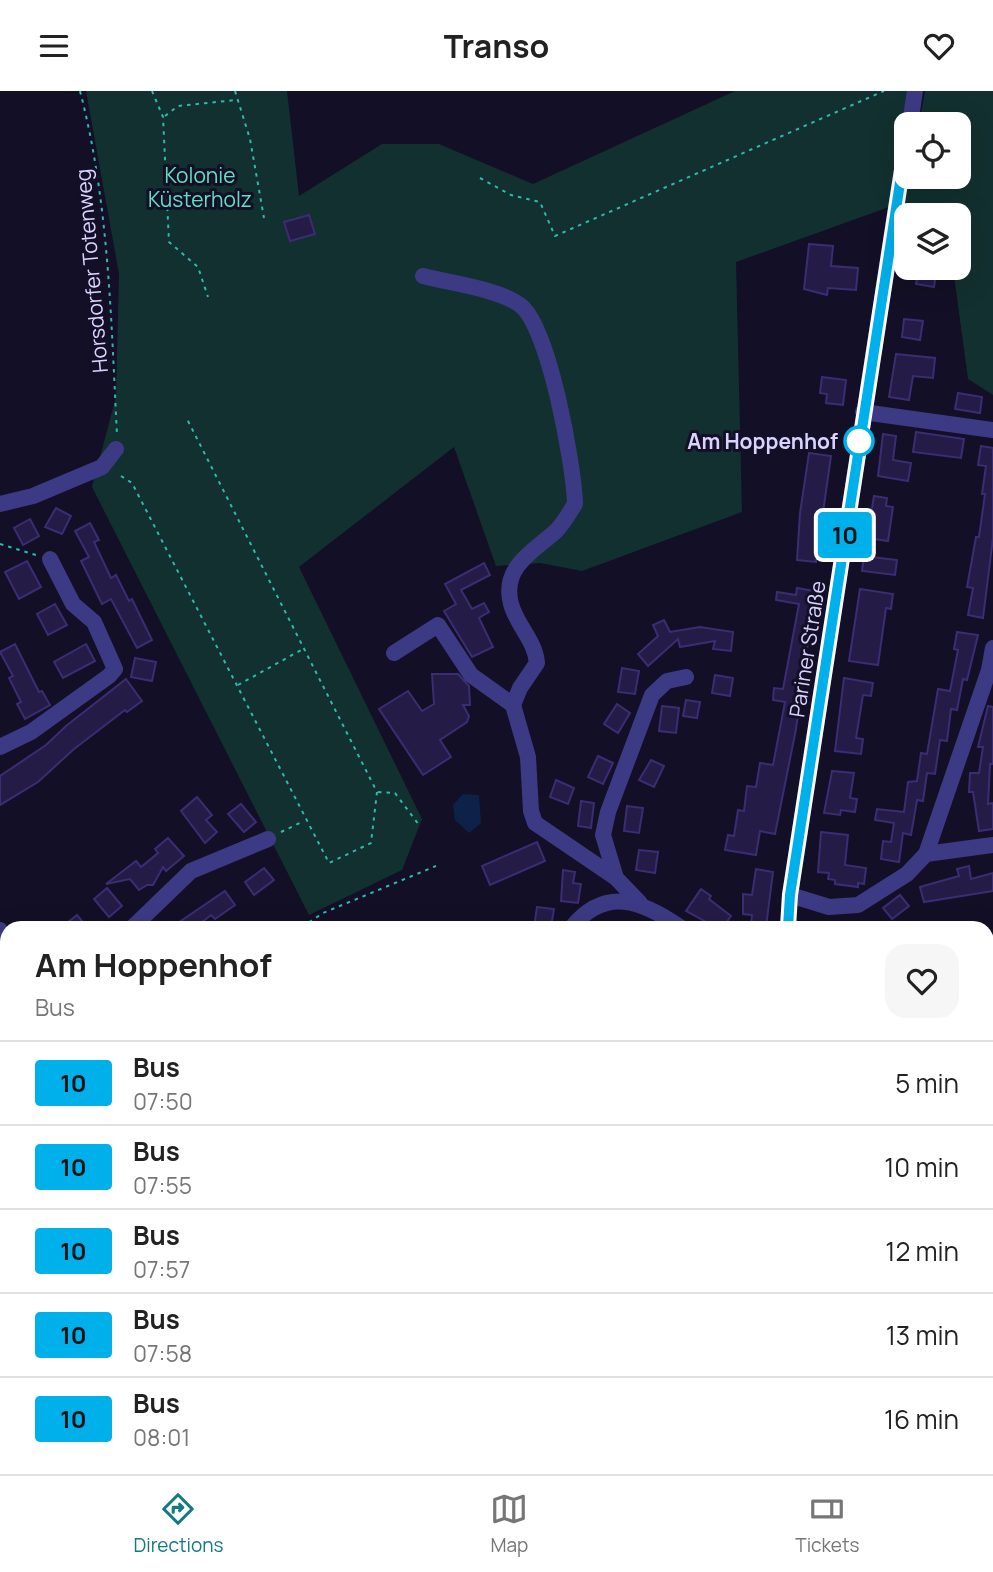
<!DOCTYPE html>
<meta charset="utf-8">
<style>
body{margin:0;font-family:Manrope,sans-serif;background:#f6f6f6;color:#222;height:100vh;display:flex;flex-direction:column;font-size:26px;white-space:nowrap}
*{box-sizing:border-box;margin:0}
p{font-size:23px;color:#767676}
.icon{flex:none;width:38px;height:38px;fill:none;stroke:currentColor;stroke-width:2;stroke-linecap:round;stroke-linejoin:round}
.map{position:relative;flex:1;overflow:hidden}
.panel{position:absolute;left:0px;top:830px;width:994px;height:555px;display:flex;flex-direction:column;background:#fff;border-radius:21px 21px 0 0;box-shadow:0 7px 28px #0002}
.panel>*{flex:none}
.badge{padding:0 14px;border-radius:5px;font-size:24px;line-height:46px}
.tools{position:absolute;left:894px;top:21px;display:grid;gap:14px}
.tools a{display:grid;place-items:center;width:77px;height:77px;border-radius:14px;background:#fff;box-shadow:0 7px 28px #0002;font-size:35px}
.map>.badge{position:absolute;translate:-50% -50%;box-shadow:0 0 0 4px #fff}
.round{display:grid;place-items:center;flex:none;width:74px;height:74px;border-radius:21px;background:#f6f6f6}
.summary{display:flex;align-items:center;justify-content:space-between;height:119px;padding:0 35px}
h1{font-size:33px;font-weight:700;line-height:52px}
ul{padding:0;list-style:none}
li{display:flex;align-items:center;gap:21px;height:84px;padding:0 35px;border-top:2px solid #e0e0e0}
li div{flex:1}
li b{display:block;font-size:26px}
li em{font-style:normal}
li .badge{min-width:77px;font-weight:700;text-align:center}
header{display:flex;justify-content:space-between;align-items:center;height:91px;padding:0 35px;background:#fff;font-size:32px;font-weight:700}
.dock{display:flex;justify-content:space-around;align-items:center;height:98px;border-top:2px solid #e0e0e0;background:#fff;font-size:19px;color:#767676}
.dock a{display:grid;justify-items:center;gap:4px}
.dock .selected{color:#137a85}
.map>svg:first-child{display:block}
.green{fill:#12302f;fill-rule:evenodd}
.water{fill:#0c2248}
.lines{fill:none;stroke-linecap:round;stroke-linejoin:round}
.stream{stroke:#0c2248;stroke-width:3.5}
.building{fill:#241b47;stroke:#3b2d73;stroke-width:2}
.path{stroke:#2fb8b0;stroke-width:2;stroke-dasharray:3.5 5;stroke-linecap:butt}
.minor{stroke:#3d3a85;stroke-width:16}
.line-casing{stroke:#fff;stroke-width:16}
.line{stroke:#00b0ea;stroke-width:10}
.stop-dot{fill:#fff;stroke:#00b0ea;stroke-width:3.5}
.labels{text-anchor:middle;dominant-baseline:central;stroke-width:6;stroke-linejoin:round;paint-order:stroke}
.park-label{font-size:21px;fill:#5fe0c0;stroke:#130f26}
.street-label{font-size:21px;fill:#d9d4ff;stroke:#130f26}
.stop-label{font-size:21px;font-weight:bold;fill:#d9d4ff;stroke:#130f26;text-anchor:end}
</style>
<header><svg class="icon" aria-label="menu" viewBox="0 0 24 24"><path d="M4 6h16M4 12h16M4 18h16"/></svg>Transo<svg class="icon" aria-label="heart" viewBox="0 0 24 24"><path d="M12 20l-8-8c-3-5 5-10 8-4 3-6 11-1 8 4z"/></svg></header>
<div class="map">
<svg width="993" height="1383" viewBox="0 0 993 1383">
<rect width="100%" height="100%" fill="#130f26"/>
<g class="green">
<path d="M86,0H287L299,105L382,53H439L533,93L735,0H916V22H921L925,0H993V304L968,288L953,177H959V124H906V155L899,156L903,111L736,171L742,421L582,480L540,472L496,475L454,356L299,476L422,728L402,779L309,824L92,396L116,306L119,183ZM906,33H959V86H906Z"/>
<polygon points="7,1101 7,1231 0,1240 0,1112"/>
</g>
<polygon class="water" points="463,703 479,704 481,732 469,742 455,729 453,714"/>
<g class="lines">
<polyline class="stream" points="0,1148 7,1137"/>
</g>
<g class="building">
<polygon points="309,124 315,143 290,150 284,131"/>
<polygon points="809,153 833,155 831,175 858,177 856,199 828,197 827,204 804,198"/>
<polygon points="919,177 937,177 934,196 916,193"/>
<polygon points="904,228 923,230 920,249 902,246"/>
<polygon points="896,263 935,267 933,287 913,285 909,309 889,306"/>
<polygon points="822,286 846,289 843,314 826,312 827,303 820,302"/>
<polygon points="958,302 982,306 980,322 955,318"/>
<polygon points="916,341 964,348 961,367 913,361"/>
<polygon points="883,343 896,345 893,369 911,372 908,390 878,385"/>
<polygon points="981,355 993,357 993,447 983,527 968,524 973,497 967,496 976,446 979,446 985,403 982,403 986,375 978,374"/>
<polygon points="809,362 831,365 816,471 797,469 800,422"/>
<polygon points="874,405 887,407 886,415 893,416 888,450 867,447"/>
<polygon points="56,417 71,425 62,443 45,436"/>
<polygon points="30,428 39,445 23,454 14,437"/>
<polygon points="90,432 99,449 94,451 111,487 116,484 129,510 132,508 152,549 137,557 111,508 102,513 81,470 89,466 75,440"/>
<polygon points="864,465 897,469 895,484 862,480"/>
<polygon points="27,470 41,496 19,508 5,481"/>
<polygon points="484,472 490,484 461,499 472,518 484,512 489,521 479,527 493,556 472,566 444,520 456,513 445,493"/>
<polygon points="797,497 815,500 796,638 775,743 760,740 756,764 725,759 728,744 734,745 738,719 744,720 747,695 756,696 760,672 773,674 785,611 773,609 774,597 783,598 799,513 776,509 777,501 796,504"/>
<polygon points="860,498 893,503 891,518 886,517 878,574 849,570"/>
<polygon points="55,513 67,534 48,544 37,523"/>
<polygon points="664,529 670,541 700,536 733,541 731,560 713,558 715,550 680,556 678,548 648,575 638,563 658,545 653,534"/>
<polygon points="957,541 978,544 967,589 963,588 957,619 951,618 947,650 940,649 935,683 927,682 923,710 917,709 911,744 903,742 899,771 881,768 883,750 891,751 894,732 875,729 877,718 904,721 908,691 917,690 921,662 927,663 938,598 950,600 958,559 954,558"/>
<polygon points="15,553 39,601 42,600 50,614 25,628 17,613 21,611 9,587 13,585 0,561"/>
<polygon points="86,553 95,570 63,587 54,571"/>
<polygon points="135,567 156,571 152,590 131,586"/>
<polygon points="622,577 639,580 635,603 618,601"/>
<polygon points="432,583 458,583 469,595 470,614 463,614 469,625 467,631 440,649 451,666 423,684 379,618 408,600 422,620 434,613"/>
<polygon points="715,584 733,587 730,605 712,602"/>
<polygon points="844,587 873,592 871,605 863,604 856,647 863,648 861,663 835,660"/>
<polygon points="126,588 142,610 127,621 125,619 74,658 38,691 0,714 0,685 46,654 66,635"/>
<polygon points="686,609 700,611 697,627 683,625"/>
<polygon points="617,613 630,622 618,642 604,633"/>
<polygon points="662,615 679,617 676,642 659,640"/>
<polygon points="988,615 993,616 993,673 990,673 988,713 993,712 993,738 979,740 973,701 969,701 970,682 979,682 983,656 978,656"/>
<polygon points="598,665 613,672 603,693 588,686"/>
<polygon points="651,669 664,675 654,696 639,689"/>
<polygon points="832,680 854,682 850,707 857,708 855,721 841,719 840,724 824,722"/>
<polygon points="556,689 574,697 568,713 550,706"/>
<polygon points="197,706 212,724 206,729 217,741 205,752 181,720"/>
<polygon points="581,710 594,712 591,737 578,735"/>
<polygon points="241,713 256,731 244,741 228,723"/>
<polygon points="627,715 643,717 639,742 624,740"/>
<polygon points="821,741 848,744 845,774 866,777 864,793 858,792 858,796 835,793 835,789 828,788 829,782 818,781"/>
<polygon points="168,747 184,765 166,780 163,776 153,794 147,794 139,799 130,788 106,793 136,770 141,776 158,762 155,758"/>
<polygon points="537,751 545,770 490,794 482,775"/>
<polygon points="639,759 658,761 655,782 636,779"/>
<polygon points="969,775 971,788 993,782 993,800 924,811 920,796 959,785 957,778"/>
<polygon points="264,777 274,789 254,804 245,791"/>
<polygon points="756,778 773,781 766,836 751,836 752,824 743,823 743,803 752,804"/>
<polygon points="563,779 575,781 573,792 581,793 578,812 561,810"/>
<polygon points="107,797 122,815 109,826 94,808"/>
<polygon points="701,798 711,805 709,808 731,825 723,836 715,836 686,820"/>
<polygon points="225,800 235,814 215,828 211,824 196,836 172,836"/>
<polygon points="900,804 909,815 892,828 883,817"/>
<polygon points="537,816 554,818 551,836 534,836"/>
<polygon points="77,824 87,836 62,836"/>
</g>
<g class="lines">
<g class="path">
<path d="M80,0C109,111 111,229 117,344"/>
<polyline points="152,0 163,26 169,151 198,176 208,206"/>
<polyline points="235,0 250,48 264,127"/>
<polyline points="165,25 178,15 236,9"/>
<polyline points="480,87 511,104 540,111 555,145 884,0"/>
<polyline points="121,385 132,392 329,772 371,752 377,701 187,328"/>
<polyline points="0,453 36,464"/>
<polyline points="238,594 303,558"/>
<polyline points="378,701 395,702 419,734"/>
<polyline points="281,741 304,730"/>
<polyline points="302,836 323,822 436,775"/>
<polyline points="0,1243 7,1234"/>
<polyline points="0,1256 7,1260"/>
<polyline points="181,1377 190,1383"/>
<polyline points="163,1383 167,1377"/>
<polyline points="273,1383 277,1377"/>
</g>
<g class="minor">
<polyline points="910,33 915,0"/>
<path d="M423,185C449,192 499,198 520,214C549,235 574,375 575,413C569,422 564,432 556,440C534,460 501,476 511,513C517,535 535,549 537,572L520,597L513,614"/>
<polyline points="863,321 993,339"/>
<polyline points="0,413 33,405 102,376 116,358"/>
<polyline points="394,562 438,534 471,584 513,614 528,666 531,720 535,732 616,787 640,812"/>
<polyline points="0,656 31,641 109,585 115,578 94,531 73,513 50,468"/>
<polyline points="926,763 989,579 993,557"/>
<polyline points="616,787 603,744 608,721 652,604 667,590 686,586"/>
<polyline points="790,804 829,816 858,814 907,783 926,763 993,754"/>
<polyline points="133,836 191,780 268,748"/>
<path d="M572,836C606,795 642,810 680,836"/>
<polyline points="788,836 790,804 906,52"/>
<polyline points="0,839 7,852"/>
<polyline points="987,1003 993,1002"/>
<polyline points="987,1168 993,1177"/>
<polyline points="558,1377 565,1383"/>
<polyline points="878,1377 879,1383"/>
<polyline points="34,1383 38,1377"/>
<polyline points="370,1383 374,1377"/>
</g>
</g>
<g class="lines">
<g class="line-casing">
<polyline id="line" points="788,836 790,804 906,53"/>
</g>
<use href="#line" class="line"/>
</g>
<circle class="stop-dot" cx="859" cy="350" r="14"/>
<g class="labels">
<g class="park-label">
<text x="200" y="84">Kolonie<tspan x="200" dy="24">Küsterholz</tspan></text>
</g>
<g class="street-label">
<text transform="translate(91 180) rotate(-95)">Horsdorfer Totenweg</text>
<text transform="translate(807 558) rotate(-81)">Pariner Straße</text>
</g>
<g class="stop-label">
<text x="838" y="350">Am Hoppenhof</text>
</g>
</g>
</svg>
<div class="tools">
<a><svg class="icon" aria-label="locate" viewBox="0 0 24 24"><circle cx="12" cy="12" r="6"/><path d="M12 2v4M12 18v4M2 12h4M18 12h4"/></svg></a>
<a><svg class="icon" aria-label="layers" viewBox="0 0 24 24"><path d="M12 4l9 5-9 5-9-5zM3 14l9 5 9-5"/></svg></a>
</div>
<b class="badge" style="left:845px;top:444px;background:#00b0ea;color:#111">10</b>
<section class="panel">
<div class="summary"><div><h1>Am Hoppenhof</h1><p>Bus</p></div><a class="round"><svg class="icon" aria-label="heart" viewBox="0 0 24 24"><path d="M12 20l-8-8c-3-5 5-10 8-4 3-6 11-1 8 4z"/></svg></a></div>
<ul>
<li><span class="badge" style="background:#00b0ea;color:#111">10</span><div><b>Bus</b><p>07:50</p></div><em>5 min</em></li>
<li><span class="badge" style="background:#00b0ea;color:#111">10</span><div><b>Bus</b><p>07:55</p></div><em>10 min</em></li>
<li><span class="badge" style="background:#00b0ea;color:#111">10</span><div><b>Bus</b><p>07:57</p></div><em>12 min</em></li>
<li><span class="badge" style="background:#00b0ea;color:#111">10</span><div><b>Bus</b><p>07:58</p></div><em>13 min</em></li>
<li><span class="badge" style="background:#00b0ea;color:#111">10</span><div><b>Bus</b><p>08:01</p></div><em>16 min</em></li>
</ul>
</section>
</div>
<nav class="dock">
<a class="selected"><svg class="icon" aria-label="directions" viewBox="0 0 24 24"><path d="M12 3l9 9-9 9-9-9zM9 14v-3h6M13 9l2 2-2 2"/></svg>Directions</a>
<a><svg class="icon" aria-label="map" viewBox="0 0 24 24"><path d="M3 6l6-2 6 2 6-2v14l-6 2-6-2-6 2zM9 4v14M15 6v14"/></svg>Map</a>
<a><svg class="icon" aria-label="tickets" viewBox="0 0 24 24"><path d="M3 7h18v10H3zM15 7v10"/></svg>Tickets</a>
</nav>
